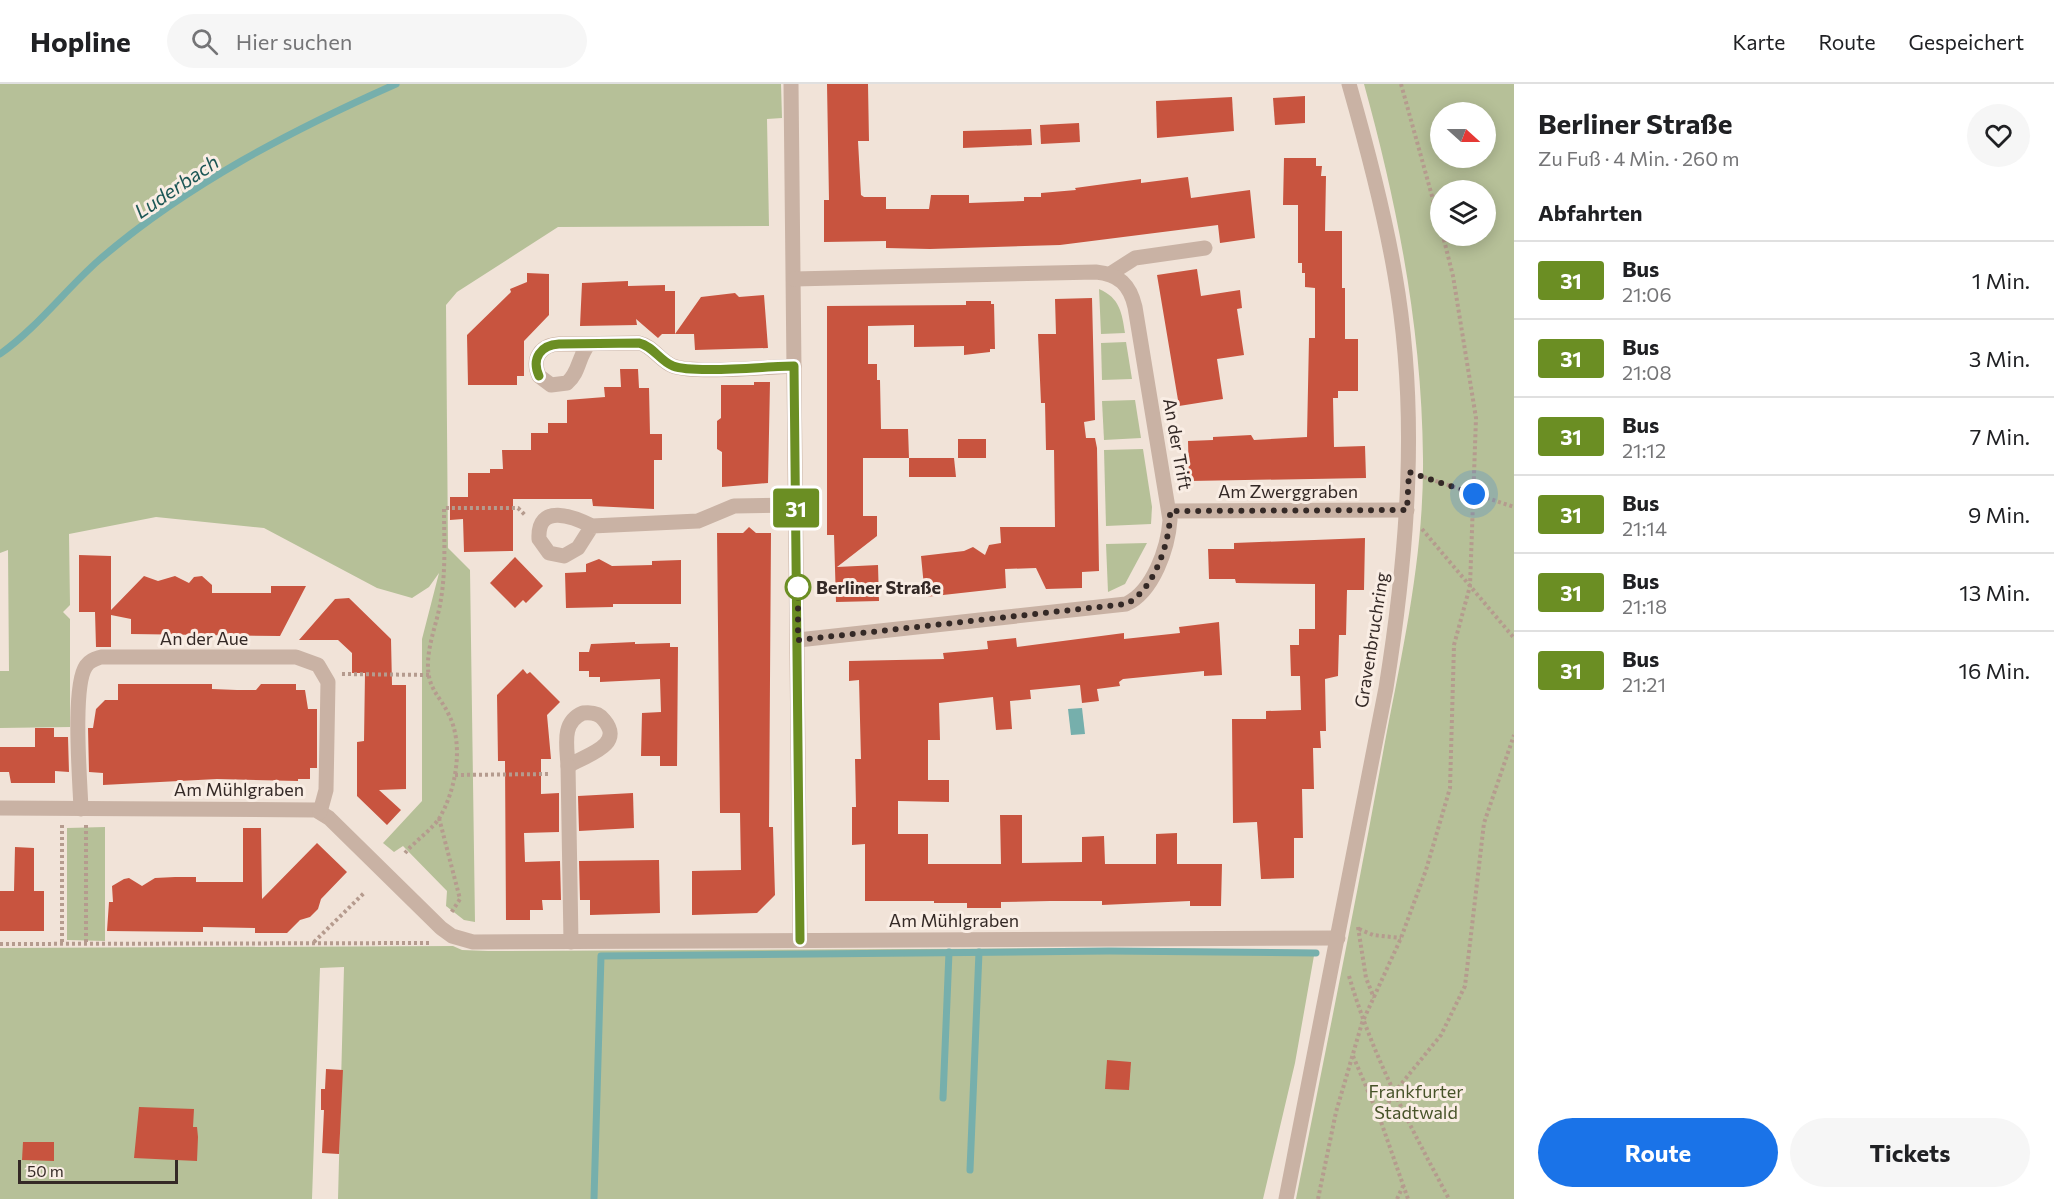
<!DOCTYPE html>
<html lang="de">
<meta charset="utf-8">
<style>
body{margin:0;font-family:Commissioner,sans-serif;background:#f6f6f6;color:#202124;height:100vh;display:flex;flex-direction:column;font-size:22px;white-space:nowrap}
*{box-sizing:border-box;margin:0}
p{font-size:20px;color:#757577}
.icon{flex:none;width:33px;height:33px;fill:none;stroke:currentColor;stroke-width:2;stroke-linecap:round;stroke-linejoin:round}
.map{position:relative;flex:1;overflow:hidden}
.panel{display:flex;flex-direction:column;background:#fff;width:540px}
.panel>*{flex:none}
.badge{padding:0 12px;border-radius:4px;font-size:21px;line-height:39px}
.needle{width:39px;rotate:111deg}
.fabs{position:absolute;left:1430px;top:18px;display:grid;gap:12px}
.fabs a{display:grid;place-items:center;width:66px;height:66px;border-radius:50%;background:#fff;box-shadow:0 3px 15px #0003;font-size:30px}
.scale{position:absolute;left:18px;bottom:15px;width:160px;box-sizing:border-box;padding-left:6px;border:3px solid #342926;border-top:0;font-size:16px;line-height:21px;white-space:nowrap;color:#342926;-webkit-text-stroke:4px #f9ede4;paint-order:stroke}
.you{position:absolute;width:30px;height:30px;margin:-15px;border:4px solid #fff;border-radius:50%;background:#1a73e8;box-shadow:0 0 0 9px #1a73e833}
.map>.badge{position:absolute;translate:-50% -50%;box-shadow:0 0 0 3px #fff}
h2{padding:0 24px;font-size:22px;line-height:54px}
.round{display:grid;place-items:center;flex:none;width:63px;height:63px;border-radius:32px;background:#f6f6f6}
.summary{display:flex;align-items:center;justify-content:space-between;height:102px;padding:0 24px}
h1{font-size:28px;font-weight:700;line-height:45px}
.cta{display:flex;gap:12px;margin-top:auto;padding:12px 24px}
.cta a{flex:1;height:69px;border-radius:36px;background:#1a73e8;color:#fff;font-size:24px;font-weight:700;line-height:69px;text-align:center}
.cta a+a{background:#f6f6f6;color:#202124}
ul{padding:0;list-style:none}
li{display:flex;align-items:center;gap:18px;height:78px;padding:0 24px;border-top:2px solid #e0e0e0}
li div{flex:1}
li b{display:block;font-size:22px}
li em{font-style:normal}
li .badge{min-width:66px;font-weight:700;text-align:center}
header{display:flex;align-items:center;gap:36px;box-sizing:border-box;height:84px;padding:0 30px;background:#fff;border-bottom:2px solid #e0e0e0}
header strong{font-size:28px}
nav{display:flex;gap:33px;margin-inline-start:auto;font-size:21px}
.search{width:420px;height:54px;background:#f6f6f6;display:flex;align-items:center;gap:15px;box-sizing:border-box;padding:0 21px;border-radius:33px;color:#757577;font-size:22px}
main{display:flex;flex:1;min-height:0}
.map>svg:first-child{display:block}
.green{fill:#b6c098;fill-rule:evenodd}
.water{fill:#76afac}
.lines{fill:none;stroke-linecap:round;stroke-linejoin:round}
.stream{stroke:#76afac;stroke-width:7}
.building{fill:#c8543f}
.path{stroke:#b59b8e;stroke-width:4;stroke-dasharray:3 3;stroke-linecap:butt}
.minor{stroke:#c9b2a4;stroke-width:15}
.line-casing{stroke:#fff;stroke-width:14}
.line{stroke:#6b8e23;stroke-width:9}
.walk{stroke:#342926;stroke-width:6;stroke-dasharray:0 10.8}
.stop-dot{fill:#fff;stroke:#6b8e23;stroke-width:3}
.labels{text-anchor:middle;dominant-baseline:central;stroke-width:6;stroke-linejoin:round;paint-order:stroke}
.street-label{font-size:18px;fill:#342926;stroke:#f9ede4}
.stop-label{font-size:18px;font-weight:bold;fill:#342926;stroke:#f9ede4;text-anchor:start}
.park-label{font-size:18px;fill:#475329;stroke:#f9ede4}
.water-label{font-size:20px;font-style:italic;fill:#1b5655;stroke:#f9ede4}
</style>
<header>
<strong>Hopline</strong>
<div class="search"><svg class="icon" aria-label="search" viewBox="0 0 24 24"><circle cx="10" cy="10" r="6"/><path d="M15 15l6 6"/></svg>Hier suchen</div>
<nav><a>Karte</a><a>Route</a><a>Gespeichert</a></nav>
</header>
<main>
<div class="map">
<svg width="1514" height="1115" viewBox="0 0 1514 1115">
<rect width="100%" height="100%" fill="#f1e3d8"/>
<g class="green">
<polygon points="0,0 781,0 782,34 767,35 769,142 558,143 457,208 446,221 448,464 470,486 475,838 464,836 446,822 447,807 403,762 394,768 383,759 422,717 422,555 439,489 429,503 412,514 377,504 264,444 156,433 69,450 70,521 63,528 70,535 70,643 0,644 0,587 9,587 8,466 0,469"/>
<path d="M1364,0H1514V1115H1296C1326,964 1357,814 1384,663C1402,568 1424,473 1423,375C1422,247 1398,123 1364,0ZM1440,28H1485V74H1440ZM1440,106H1485V152H1440Z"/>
<path d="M1099,205C1120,214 1122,229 1125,249L1101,250Z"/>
<polygon points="1126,258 1132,295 1102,296 1101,259"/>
<polygon points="1135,316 1141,354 1104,356 1102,317"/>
<polygon points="1143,365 1152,423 1151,440 1106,442 1104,366"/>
<polygon points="1147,459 1125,500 1108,508 1106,460"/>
<polygon points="105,743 105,857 67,856 67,744"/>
<polygon points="453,862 462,866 488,867 1123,864 1315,866 1295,979 1263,1115 338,1115 344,883 320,884 312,1115 0,1115 0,864"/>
</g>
<polygon class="water" points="1082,624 1085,650 1071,651 1068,625"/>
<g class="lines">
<g class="stream">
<path d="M0,270C37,244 65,206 99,176C186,101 292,46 396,0"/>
<polyline points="943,1014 949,868"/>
<polyline points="970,1086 979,868"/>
<polyline points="594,1115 601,872 1109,867 1316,869"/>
</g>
</g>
<g class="building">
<polygon points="827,0 868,0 869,57 858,57 861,111 864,113 886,113 886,125 929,125 931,111 969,111 969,119 1024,117 1024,113 1041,113 1041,109 1076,106 1075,104 1141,95 1141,99 1188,93 1191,114 1250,106 1255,154 1220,159 1218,141 1060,161 930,165 886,164 886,157 824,158 824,116 829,116"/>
<polygon points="1305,12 1305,39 1275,41 1273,14"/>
<polygon points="1232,13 1234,47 1157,54 1156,17"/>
<polygon points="1079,39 1080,58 1041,60 1040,41"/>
<polygon points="1031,45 1032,61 963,64 963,47"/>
<polygon points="1284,74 1316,74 1316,82 1322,82 1321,92 1326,92 1325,147 1342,147 1342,204 1345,204 1345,255 1358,255 1358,307 1338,307 1338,314 1333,314 1334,363 1365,362 1366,394 1189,397 1188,357 1213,356 1213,353 1251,351 1254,356 1307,353 1309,254 1315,254 1315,204 1305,203 1305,189 1302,189 1302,179 1298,179 1298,121 1283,121"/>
<polygon points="1197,185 1201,212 1240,206 1242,224 1237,225 1244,271 1217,275 1223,315 1179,322 1157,191"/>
<polygon points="527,189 549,190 549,231 524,257 524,292 517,292 517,301 468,301 467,251 511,208 510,205 527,198"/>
<polygon points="628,197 628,202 665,201 665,207 675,207 675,250 701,213 735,209 739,213 764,211 768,264 695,266 694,250 662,250 658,254 636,235 637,241 580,242 582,199"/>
<polygon points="1092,214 1095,336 1084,338 1086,354 1095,354 1097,364 1099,487 1082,488 1082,504 1046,505 1036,484 1005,485 1006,504 925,513 921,472 964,467 973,463 985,471 989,461 1001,459 1000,443 1055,443 1054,366 1046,366 1045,319 1041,319 1038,250 1056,250 1055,215"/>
<polygon points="966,217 991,217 991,220 994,220 995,265 990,265 990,268 964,271 964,262 914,263 914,241 868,242 868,280 877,280 877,296 880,296 881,345 908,345 909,374 863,374 863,432 877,432 877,452 837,483 878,481 879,517 836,518 834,451 827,451 827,222 966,221"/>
<polygon points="620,285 638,285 639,304 649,304 650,350 662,350 662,376 654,376 654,425 593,422 592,415 513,415 513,467 464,468 463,435 450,436 450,413 468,413 468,389 490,389 490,385 503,385 502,366 531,366 531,349 548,349 548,339 567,339 567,316 605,313 604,303 621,303"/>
<polygon points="754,298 770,298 768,399 722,403 722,368 717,365 717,337 721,334 721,301 754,301"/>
<rect x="958" y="355" width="28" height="19"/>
<polygon points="909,374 954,374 956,393 909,393"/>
<polygon points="749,443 756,449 771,449 769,743 773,743 775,811 757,829 692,831 692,787 741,786 740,729 720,729 717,449 743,449"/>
<polygon points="1365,454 1364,506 1347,506 1346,551 1339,551 1338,592 1325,595 1326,647 1320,647 1321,664 1313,664 1314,705 1302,705 1303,754 1294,754 1294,794 1261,795 1257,738 1233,739 1232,635 1266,635 1266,627 1301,626 1300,592 1291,592 1290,561 1299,561 1299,545 1315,545 1315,500 1236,499 1235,495 1209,495 1208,465 1234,465 1234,459"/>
<polygon points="79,471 111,472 111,526 144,492 158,497 175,492 189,499 194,493 202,492 212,501 212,509 271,509 271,502 306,502 280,552 131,550 131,535 111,531 111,563 96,563 95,528 79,528"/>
<polygon points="515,473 543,502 526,519 523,516 515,524 490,499"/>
<polygon points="599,475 612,482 652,481 652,477 681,476 681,520 613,520 613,523 566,524 565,489 586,488 586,480"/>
<polygon points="349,514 391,555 392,601 406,601 406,705 379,706 401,726 387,741 357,712 357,658 364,657 365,589 352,589 352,569 338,556 299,556 335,515"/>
<polygon points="1219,538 1222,591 1204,592 1204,587 1123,595 1119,598 1120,602 1097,605 1099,617 1082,619 1080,601 1030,606 1031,615 1010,617 1012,645 996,646 993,613 939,619 940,656 928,656 928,696 949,696 949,718 898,717 898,750 928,750 928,780 1001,780 1000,731 1022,731 1022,779 1082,778 1082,753 1104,752 1105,780 1156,780 1156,750 1177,749 1177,780 1222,780 1221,822 1190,822 1190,817 1102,821 1102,817 1050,817 1001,818 1001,824 967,824 967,819 934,819 934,817 865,817 865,760 852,761 852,723 856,723 855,675 861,675 859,596 849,597 849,577 944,575 943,569 988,565 987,557 1016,554 1017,563 1124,549 1124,555 1180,549 1179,543"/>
<polygon points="635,558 635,560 670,559 670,563 678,563 677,682 660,682 660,672 641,672 642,629 661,628 660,595 600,598 600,593 589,593 589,587 579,587 579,568 589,568 591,560"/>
<polygon points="523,585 527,590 530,588 560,618 547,631 551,675 541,675 541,710 559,709 559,748 524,749 525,778 560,777 561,816 542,816 543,826 530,826 530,836 506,836 505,677 498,677 497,611"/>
<polygon points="118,600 212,600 212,605 237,606 256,606 261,600 296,600 296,606 305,606 308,625 317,625 317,684 310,684 310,695 298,695 298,697 217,695 103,701 103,689 89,688 88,644 93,644 96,625 105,616 118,616"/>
<polygon points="35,644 54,644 54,653 68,653 69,688 55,687 55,699 11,699 9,688 0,688 0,663 35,663"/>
<polygon points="633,709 634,744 579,747 578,712"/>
<polygon points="243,744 261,744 262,815 317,759 347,788 321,815 318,825 310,833 300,836 287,849 255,849 255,844 203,843 203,848 107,847 109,818 113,818 112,802 124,795 129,794 142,802 155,794 175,793 196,793 196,798 243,798"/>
<polygon points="15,763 34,764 34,807 44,807 44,847 0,847 0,807 14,807"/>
<polygon points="659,776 660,829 590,831 590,816 580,816 579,777"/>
<polygon points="1107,976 1131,978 1129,1006 1105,1005"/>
<polygon points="326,985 343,986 339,1070 322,1069 324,1026 321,1026 321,1005 325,1005"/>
<polygon points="139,1023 194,1025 193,1043 197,1043 198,1053 197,1077 134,1074"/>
<polygon points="23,1058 54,1058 54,1077 22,1076"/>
</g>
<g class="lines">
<g class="path">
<polyline points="1401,0 1440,141"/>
<polyline points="1424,393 1514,423"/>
<polyline points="1422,445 1514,554"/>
<polyline points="342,590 429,591"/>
<polyline points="455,691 550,690"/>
<polyline points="439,734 460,815 451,829"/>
<polyline points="62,741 62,860"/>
<polyline points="86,741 86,860"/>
<path d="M405,769C415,757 432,746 440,733C456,705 464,661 449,631C439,610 427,605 428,578C429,556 438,536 441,515C446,485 444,454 444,424H518L526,432"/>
<polyline points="1358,843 1366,894 1374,914"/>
<polyline points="1359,845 1373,851 1401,854"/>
<polyline points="314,858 364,809"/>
<polyline points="0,860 430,859"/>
<path d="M1349,892C1372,971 1410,1042 1449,1115"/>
<polyline points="1353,972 1380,1035 1408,1115"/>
<polyline points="1380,1035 1393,1010 1441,951 1465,902 1484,739 1514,651"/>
<polyline points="1318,1115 1336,1028 1362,939 1401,854 1426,786 1450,704 1454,561 1470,502 1476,334 1453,192 1443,152"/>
<polyline points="1397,1115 1403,1102"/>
</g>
<g class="minor">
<polyline points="791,0 800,856"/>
<polyline points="1110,190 1135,174 1205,164"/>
<path d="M794,195L1096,188C1119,190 1130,201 1135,223L1170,436C1168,464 1153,508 1126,520L798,556"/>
<path d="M589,260C578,272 580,288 567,299L551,301L539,292C531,274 541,261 559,260L639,259C653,262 660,277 673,282C694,290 768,283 794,282"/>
<polyline points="1170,427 1407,426"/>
<path d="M592,442C574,433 537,418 539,455L549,469L564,472L578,464L592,442L698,437L734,422L796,421"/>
<path d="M583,629C591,628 599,629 604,636C626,662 583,672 568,682C567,662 561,638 583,629Z"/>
<polyline points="568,682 571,858"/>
<polyline points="0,724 316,726 329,734 441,844 452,852 473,858 1338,854"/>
<path d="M81,725C80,697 72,602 86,582C90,576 95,575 101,573H296L318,581L328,598L326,706L320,728"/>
<path d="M1286,1115L1386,604C1408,467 1419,328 1395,191C1384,126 1367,63 1349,0"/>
</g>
</g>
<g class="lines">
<g class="line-casing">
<path id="line" d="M539,292C531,274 541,261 559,260L639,259C653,262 660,277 673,282C695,290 768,282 794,282L800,856"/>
</g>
<use href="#line" class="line"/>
<path class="walk" d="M798,503V556L1126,520C1154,507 1171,456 1170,427L1407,426L1409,388L1474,410"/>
</g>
<circle class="stop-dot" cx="798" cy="503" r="12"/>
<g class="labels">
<g class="street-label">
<text transform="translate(1178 360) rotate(80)">An der Trift</text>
<text x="1288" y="407">Am Zwerggraben</text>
<text x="204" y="554">An der Aue</text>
<text transform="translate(1371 556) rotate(-81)">Gravenbruchring</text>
<text x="239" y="705">Am Mühlgraben</text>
<text x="954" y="836">Am Mühlgraben</text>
</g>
<g class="stop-label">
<text x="816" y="503">Berliner Straße</text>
</g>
<g class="park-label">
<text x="1416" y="1007">Frankfurter<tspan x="1416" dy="21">Stadtwald</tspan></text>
</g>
<g class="water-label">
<text transform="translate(176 102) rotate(-34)">Luderbach</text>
</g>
</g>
</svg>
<div class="fabs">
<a><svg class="needle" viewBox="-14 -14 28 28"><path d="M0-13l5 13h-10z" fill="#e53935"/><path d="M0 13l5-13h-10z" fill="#757577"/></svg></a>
<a><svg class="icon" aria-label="layers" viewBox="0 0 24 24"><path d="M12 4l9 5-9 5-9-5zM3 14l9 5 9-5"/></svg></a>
</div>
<div class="scale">50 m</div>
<div class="you" style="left:1474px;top:410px"></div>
<b class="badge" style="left:796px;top:424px;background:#6b8e23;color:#fff">31</b>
</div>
<section class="panel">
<div class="summary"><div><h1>Berliner Straße</h1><p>Zu Fuß · 4 Min. · 260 m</p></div><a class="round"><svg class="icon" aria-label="heart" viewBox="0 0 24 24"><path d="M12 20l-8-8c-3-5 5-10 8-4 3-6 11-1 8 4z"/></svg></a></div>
<h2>Abfahrten</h2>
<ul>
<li><span class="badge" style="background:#6b8e23;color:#fff">31</span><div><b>Bus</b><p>21:06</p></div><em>1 Min.</em></li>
<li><span class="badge" style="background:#6b8e23;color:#fff">31</span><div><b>Bus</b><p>21:08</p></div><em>3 Min.</em></li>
<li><span class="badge" style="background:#6b8e23;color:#fff">31</span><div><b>Bus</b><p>21:12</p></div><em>7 Min.</em></li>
<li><span class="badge" style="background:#6b8e23;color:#fff">31</span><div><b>Bus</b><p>21:14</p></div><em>9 Min.</em></li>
<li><span class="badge" style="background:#6b8e23;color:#fff">31</span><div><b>Bus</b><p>21:18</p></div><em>13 Min.</em></li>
<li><span class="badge" style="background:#6b8e23;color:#fff">31</span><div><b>Bus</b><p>21:21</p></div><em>16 Min.</em></li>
</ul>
<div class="cta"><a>Route</a><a>Tickets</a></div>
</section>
</main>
